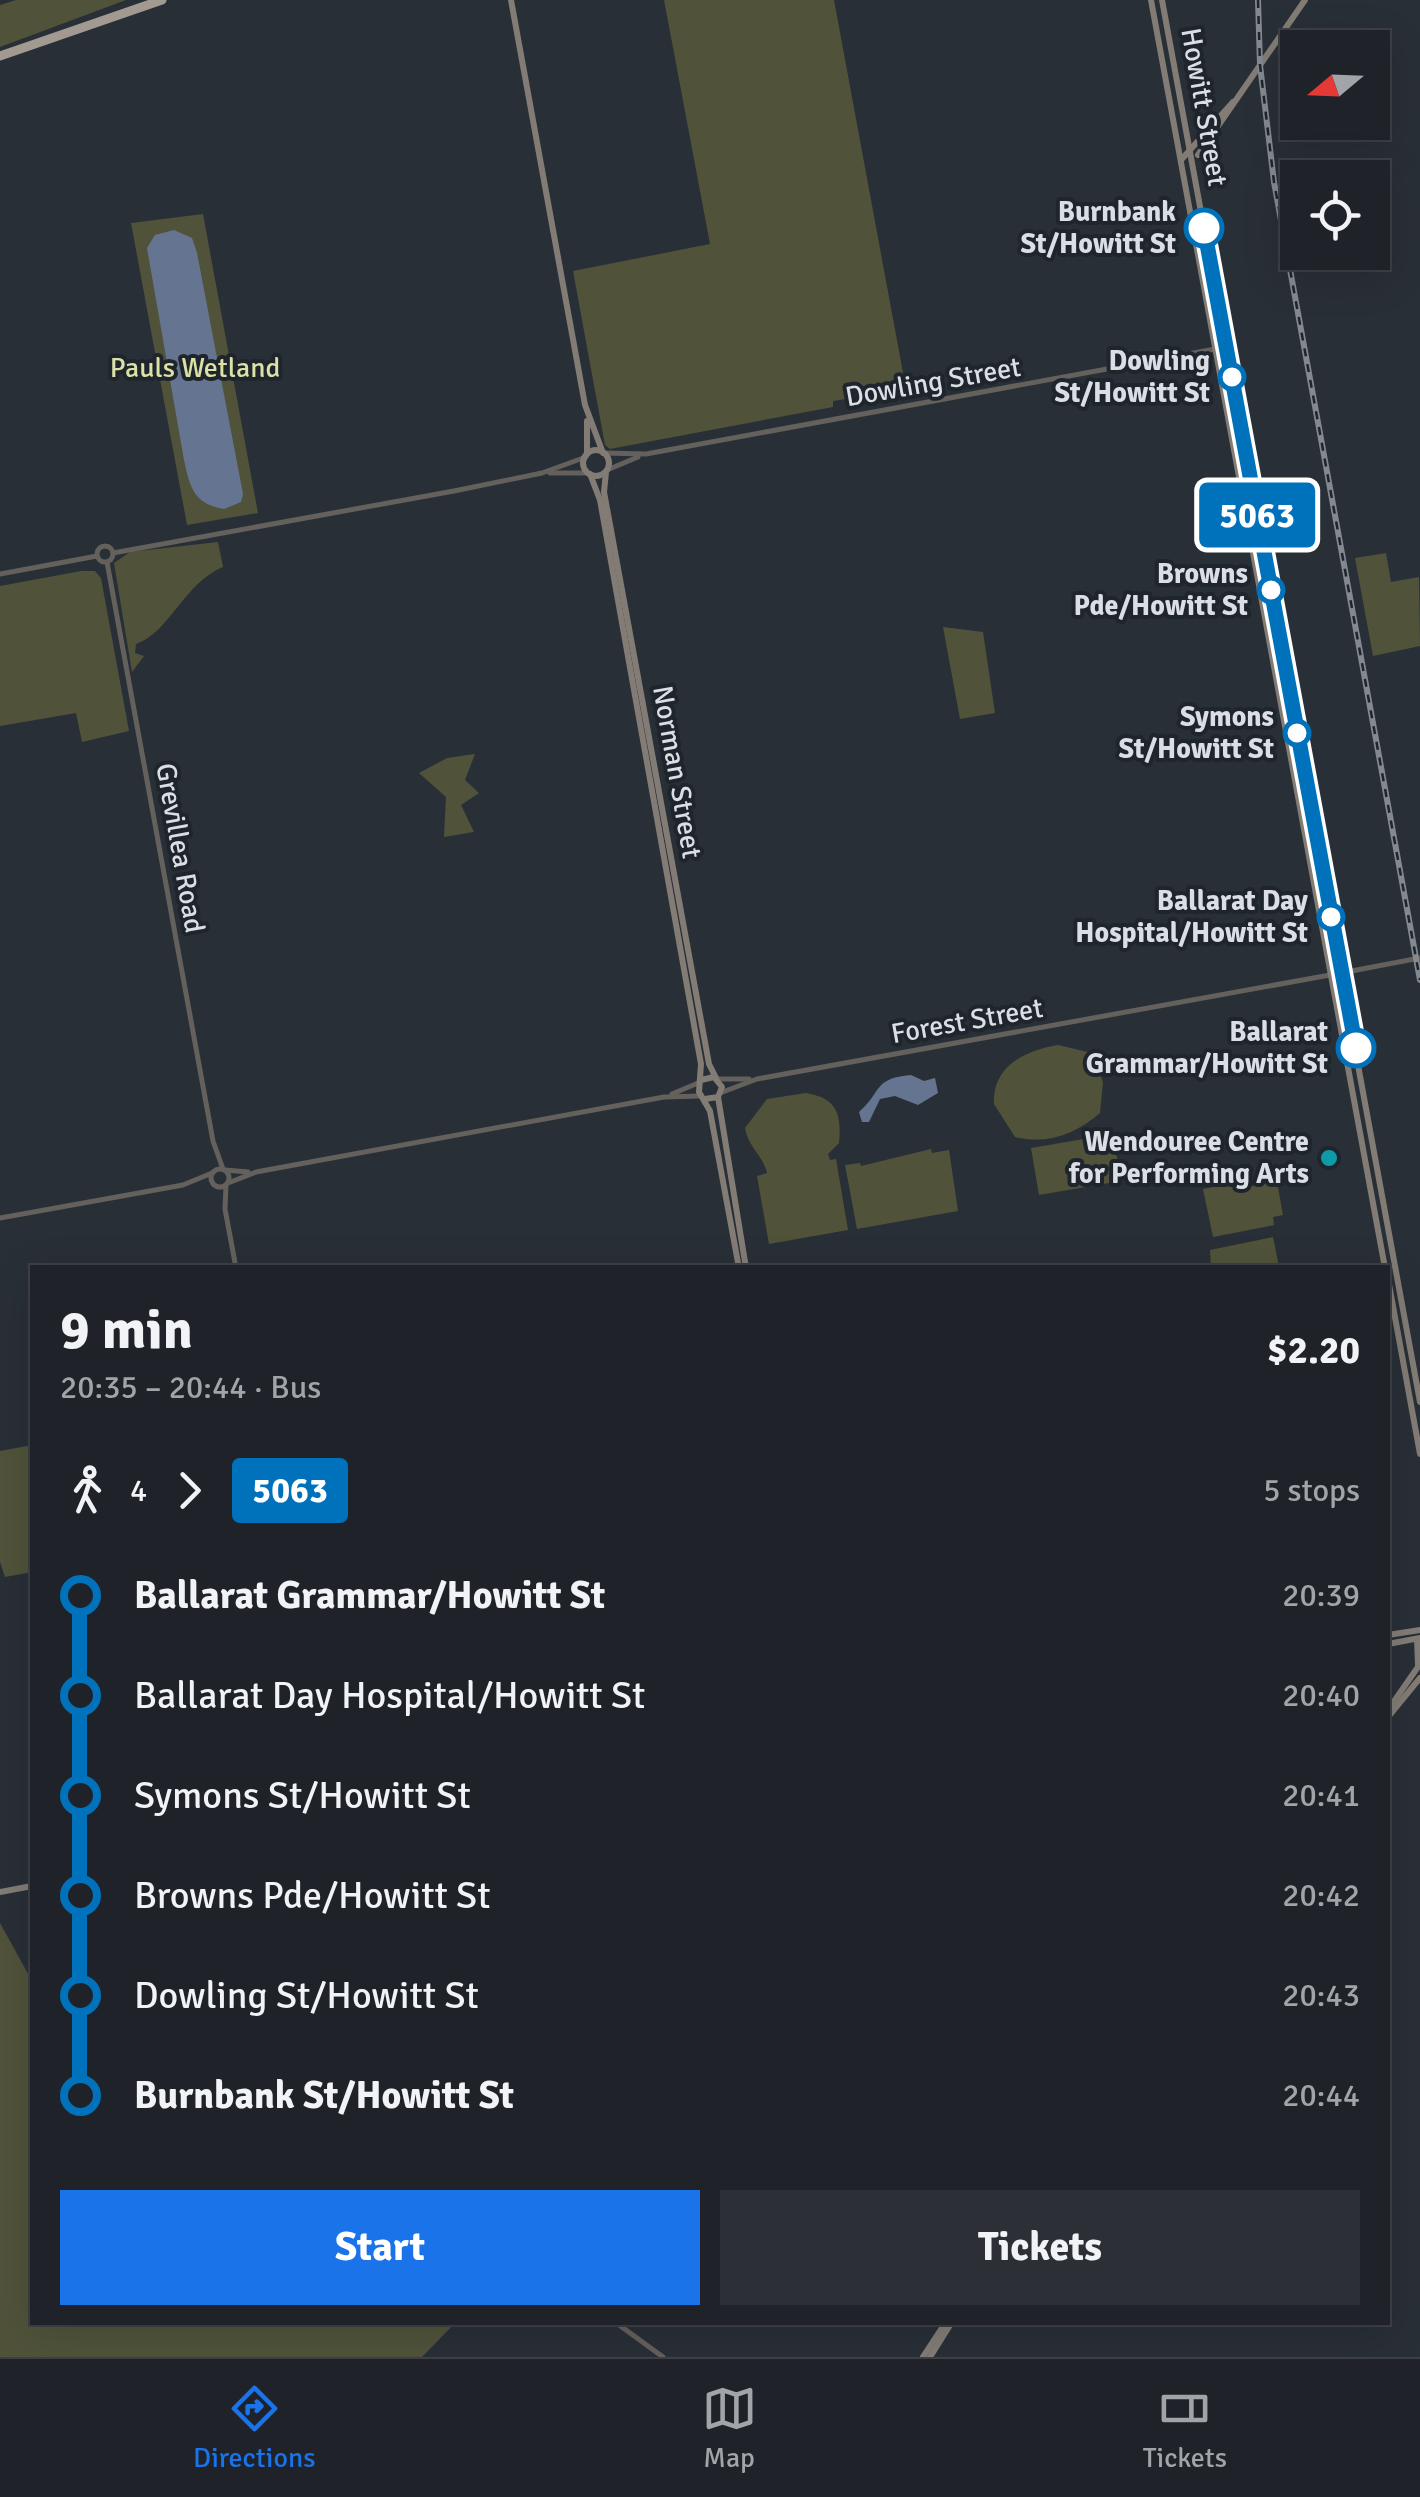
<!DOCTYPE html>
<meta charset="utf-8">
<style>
body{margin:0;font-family:Signika,sans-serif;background:#2c2f35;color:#f1f3f6;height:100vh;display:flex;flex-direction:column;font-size:38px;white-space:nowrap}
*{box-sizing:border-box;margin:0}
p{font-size:32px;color:#a1a4a8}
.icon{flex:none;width:55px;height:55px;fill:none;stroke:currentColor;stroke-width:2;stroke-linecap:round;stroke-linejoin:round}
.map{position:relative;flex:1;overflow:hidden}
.drawer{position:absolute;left:30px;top:1265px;width:1360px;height:1060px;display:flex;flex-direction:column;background:#1f2329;border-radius:0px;box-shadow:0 10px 40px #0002,0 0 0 2px #3c4046}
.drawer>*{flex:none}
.badge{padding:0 20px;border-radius:8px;font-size:35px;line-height:65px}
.needle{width:65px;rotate:251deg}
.buttons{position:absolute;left:1280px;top:30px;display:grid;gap:20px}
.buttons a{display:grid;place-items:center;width:110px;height:110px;border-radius:0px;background:#1f2329;box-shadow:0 10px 40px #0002,0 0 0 2px #3c4046;font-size:50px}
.map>.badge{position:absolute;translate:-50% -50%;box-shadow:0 0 0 5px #fff}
.legs{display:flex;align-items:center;gap:15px;height:110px;padding:0 30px;font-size:32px}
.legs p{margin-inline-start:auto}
.summary{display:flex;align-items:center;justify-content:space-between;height:170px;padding:0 30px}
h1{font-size:55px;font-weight:800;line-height:75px}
.cta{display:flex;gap:20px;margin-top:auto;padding:20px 30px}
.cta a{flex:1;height:115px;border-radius:0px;background:#1a73e8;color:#fff;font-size:40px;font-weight:800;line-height:115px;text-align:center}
.cta a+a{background:#2c2f35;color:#f1f3f6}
ul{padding:0 30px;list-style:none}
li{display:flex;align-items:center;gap:35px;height:100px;font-size:38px}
li i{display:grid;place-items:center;width:15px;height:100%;margin:0 12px;background:currentColor}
li i::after{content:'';width:25px;height:25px;margin:-12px;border:8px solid;border-radius:50%;background:#1f2329}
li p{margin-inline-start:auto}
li:first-child i{background:linear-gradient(#0000 50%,currentColor 0)}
li:last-child i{background:linear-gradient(currentColor 50%,#0000 0)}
.dock{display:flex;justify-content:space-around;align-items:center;height:140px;border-top:2px solid #3c4046;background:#1f2329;font-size:28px;color:#a1a4a8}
.dock a{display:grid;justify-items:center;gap:5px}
.dock .selected{color:#1a73e8}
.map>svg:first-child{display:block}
.green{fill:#50533a}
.water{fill:#657591}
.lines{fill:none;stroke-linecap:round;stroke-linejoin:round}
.tertiary{stroke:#64605c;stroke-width:5}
.secondary{stroke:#827c75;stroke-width:6}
.trunk{stroke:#a29a91;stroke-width:9}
.rail-casing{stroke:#848990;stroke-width:6}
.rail{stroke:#1f252d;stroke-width:2.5;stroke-dasharray:8;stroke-linecap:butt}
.line-1-casing{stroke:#fff;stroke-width:22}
.line-1{stroke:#0072bc;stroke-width:15}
.stop-1-dot{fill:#fff;stroke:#0072bc;stroke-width:5}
.culture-dot{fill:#0f9aa8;stroke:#1f252d;stroke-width:4}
.labels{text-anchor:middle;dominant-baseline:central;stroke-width:8;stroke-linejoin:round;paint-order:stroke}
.street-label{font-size:28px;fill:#dbdfe5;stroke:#1f252d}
.stop-label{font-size:28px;font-weight:bold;fill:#dbdfe5;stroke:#1f252d;text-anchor:end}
.park-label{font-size:28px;fill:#dce1a6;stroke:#1f252d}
.poi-label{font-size:28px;font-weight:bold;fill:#dbdfe5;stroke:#1f252d;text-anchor:end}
</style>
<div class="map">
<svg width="1420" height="2357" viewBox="0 0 1420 2357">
<rect width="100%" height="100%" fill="#292f37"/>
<g class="green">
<polygon points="16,0 126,0 0,47 0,5"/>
<polygon points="664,0 834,0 906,389 833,401 833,407 610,449 605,445 573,271 710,244"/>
<polygon points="203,214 258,513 187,525 131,223"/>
<path d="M218,542L223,567C184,583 170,632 136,644L135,653L144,656L132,672L114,563L130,552Z"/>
<polygon points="1386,553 1391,582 1419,577 1420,646 1373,656 1355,558"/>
<polygon points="81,571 95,571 101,578 129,731 82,742 76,713 0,726 0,586"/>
<polygon points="943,627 983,632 995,713 960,719"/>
<polygon points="475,754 465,780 479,793 461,805 474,832 444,837 446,797 419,773 447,758"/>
<path d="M1058,1045L1092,1053L1103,1082L1100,1113C1076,1134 1047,1145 1015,1137L994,1104C992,1066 1026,1050 1058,1045Z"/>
<path d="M806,1093C836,1098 842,1113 839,1143L828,1154L830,1160L836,1159L848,1230L769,1244L757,1176L767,1173C764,1157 748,1147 745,1128L767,1099Z"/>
<polygon points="1113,1134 1121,1181 1039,1195 1031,1148"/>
<polygon points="931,1149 932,1153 949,1150 958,1211 857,1229 845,1165 860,1163 861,1166"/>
<polygon points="1238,1182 1252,1186 1277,1182 1283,1215 1273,1217 1274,1225 1213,1237 1203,1189"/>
<polygon points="1273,1237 1279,1267 1211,1267 1210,1250"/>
<polygon points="32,1445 32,1572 5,1577 0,1562 0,1451"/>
<polygon points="0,1923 32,1981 32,2322 455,2323 422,2357 0,2357"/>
</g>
<g class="water">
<path d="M174,230L192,238L197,253L243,494L241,502L224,509C194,504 190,488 184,460L147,248L155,235Z"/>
<path d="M911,1075L924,1081L935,1078L938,1093L918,1105L895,1096L880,1099L869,1122H862L859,1112C882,1092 873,1078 911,1075Z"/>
</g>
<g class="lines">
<g class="tertiary">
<polyline points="604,453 646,454 1226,347"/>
<polyline points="607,470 638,457"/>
<polyline points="550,473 588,473"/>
<circle cx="105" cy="554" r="8"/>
<polyline points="113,553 454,491 542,473 586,457"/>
<polyline points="107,562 213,1141 223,1169"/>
<polyline points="0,574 97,556"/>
<polyline points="1341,973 1420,958"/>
<polyline points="718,1079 749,1079"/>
<polyline points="720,1093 757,1079 1330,975"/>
<polyline points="672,1094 698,1083"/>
<circle cx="220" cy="1178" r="9"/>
<polyline points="225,1170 248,1172"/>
<polyline points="228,1183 256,1172 664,1097 700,1096"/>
<polyline points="226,1185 225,1209 236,1268"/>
<polyline points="0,1218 183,1185 212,1173"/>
<polyline points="615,2322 663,2357"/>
</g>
<g class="secondary">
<polyline points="511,0 585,405 603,453"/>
<polyline points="1151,0 1385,1268"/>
<polyline points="1162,0 1420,1402"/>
<polyline points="1198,155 1305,0"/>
<polyline points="1181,160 1233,102"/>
<polyline points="587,421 587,454"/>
<circle cx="596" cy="463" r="13"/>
<polyline points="606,472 604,492 709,1064 716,1078"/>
<polyline points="590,474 600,500 701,1064 699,1092 710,1111 739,1268"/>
<polyline points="701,1080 714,1077 722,1087 718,1097 705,1099"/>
<polyline points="718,1097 746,1268"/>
<polyline points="1388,1279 1420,1454"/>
<polyline points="1388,1635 1420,1630"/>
<polyline points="1417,1639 1418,1665"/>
<polyline points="1388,1644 1420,1638"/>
<polyline points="1388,1710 1420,1664"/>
<polyline points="1388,1717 1420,1678"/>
<polyline points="0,1892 32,1886"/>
<polyline points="923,2357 946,2322"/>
<polyline points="930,2357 952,2322"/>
</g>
<polyline class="trunk" points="0,56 162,0"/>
<g class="rail-casing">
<polyline id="rail" points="1258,0 1260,65 1274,182 1420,980"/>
</g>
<use href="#rail" class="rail"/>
</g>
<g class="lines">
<g class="line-1-casing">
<polyline id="line-1" points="1204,228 1356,1048"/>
</g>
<use href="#line-1" class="line-1"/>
</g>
<g class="stop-1-dot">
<circle cx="1204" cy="228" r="18"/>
<circle cx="1232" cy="377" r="12"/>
<circle cx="1271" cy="590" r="12"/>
<circle cx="1297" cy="733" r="12"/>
<circle cx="1331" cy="917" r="12"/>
<circle cx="1356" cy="1048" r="18"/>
</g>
<circle class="culture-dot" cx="1329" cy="1158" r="10"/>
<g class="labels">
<g class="street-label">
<text transform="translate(1204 107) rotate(80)">Howitt Street</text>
<text transform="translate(933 382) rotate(-10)">Dowling Street</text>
<text transform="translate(677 772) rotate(80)">Norman Street</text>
<text transform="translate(180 848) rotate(80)">Grevillea Road</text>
<text transform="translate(967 1021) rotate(-10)">Forest Street</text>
</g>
<g class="stop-label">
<text x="1176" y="212">Burnbank<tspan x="1176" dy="32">St/Howitt St</tspan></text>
<text x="1210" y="361">Dowling<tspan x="1210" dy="32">St/Howitt St</tspan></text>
<text x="1248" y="574">Browns<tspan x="1248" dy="32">Pde/Howitt St</tspan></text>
<text x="1274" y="717">Symons<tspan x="1274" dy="32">St/Howitt St</tspan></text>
<text x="1308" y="901">Ballarat Day<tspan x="1308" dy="32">Hospital/Howitt St</tspan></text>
<text x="1328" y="1032">Ballarat<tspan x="1328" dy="32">Grammar/Howitt St</tspan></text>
</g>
<g class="park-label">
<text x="195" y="368">Pauls Wetland</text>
</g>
<g class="poi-label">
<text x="1309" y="1142">Wendouree Centre<tspan x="1309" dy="32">for Performing Arts</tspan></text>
</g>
</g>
</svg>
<div class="buttons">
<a><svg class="needle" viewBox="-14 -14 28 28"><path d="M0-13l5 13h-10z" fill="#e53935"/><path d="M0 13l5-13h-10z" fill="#a1a4a8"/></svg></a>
<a><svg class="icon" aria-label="locate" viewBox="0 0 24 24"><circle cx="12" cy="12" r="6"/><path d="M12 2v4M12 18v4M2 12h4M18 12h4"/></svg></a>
</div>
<b class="badge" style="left:1257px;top:515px;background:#0072bc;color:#fff">5063</b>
<section class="drawer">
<div class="summary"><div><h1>9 min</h1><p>20:35 – 20:44 · Bus</p></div><b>$2.20</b></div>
<div class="legs"><svg class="icon" aria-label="walk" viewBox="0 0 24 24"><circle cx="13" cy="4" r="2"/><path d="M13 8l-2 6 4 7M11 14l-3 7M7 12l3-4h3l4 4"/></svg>4<svg class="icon" aria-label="forward" viewBox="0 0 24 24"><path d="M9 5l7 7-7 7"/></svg><b class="badge" style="background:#0072bc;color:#fff">5063</b><p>5 stops</p></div>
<ul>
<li><i style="color:#0072bc"></i><b>Ballarat Grammar/Howitt St</b><p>20:39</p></li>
<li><i style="color:#0072bc"></i><span>Ballarat Day Hospital/Howitt St</span><p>20:40</p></li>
<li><i style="color:#0072bc"></i><span>Symons St/Howitt St</span><p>20:41</p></li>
<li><i style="color:#0072bc"></i><span>Browns Pde/Howitt St</span><p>20:42</p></li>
<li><i style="color:#0072bc"></i><span>Dowling St/Howitt St</span><p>20:43</p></li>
<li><i style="color:#0072bc"></i><b>Burnbank St/Howitt St</b><p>20:44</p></li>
</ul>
<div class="cta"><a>Start</a><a>Tickets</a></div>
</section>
</div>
<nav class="dock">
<a class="selected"><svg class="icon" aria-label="directions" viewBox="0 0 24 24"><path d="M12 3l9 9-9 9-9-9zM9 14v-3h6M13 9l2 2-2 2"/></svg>Directions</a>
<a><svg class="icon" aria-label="map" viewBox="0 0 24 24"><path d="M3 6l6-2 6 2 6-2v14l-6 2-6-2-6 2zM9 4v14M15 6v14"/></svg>Map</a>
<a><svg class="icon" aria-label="tickets" viewBox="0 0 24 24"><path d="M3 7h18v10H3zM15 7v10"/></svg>Tickets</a>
</nav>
